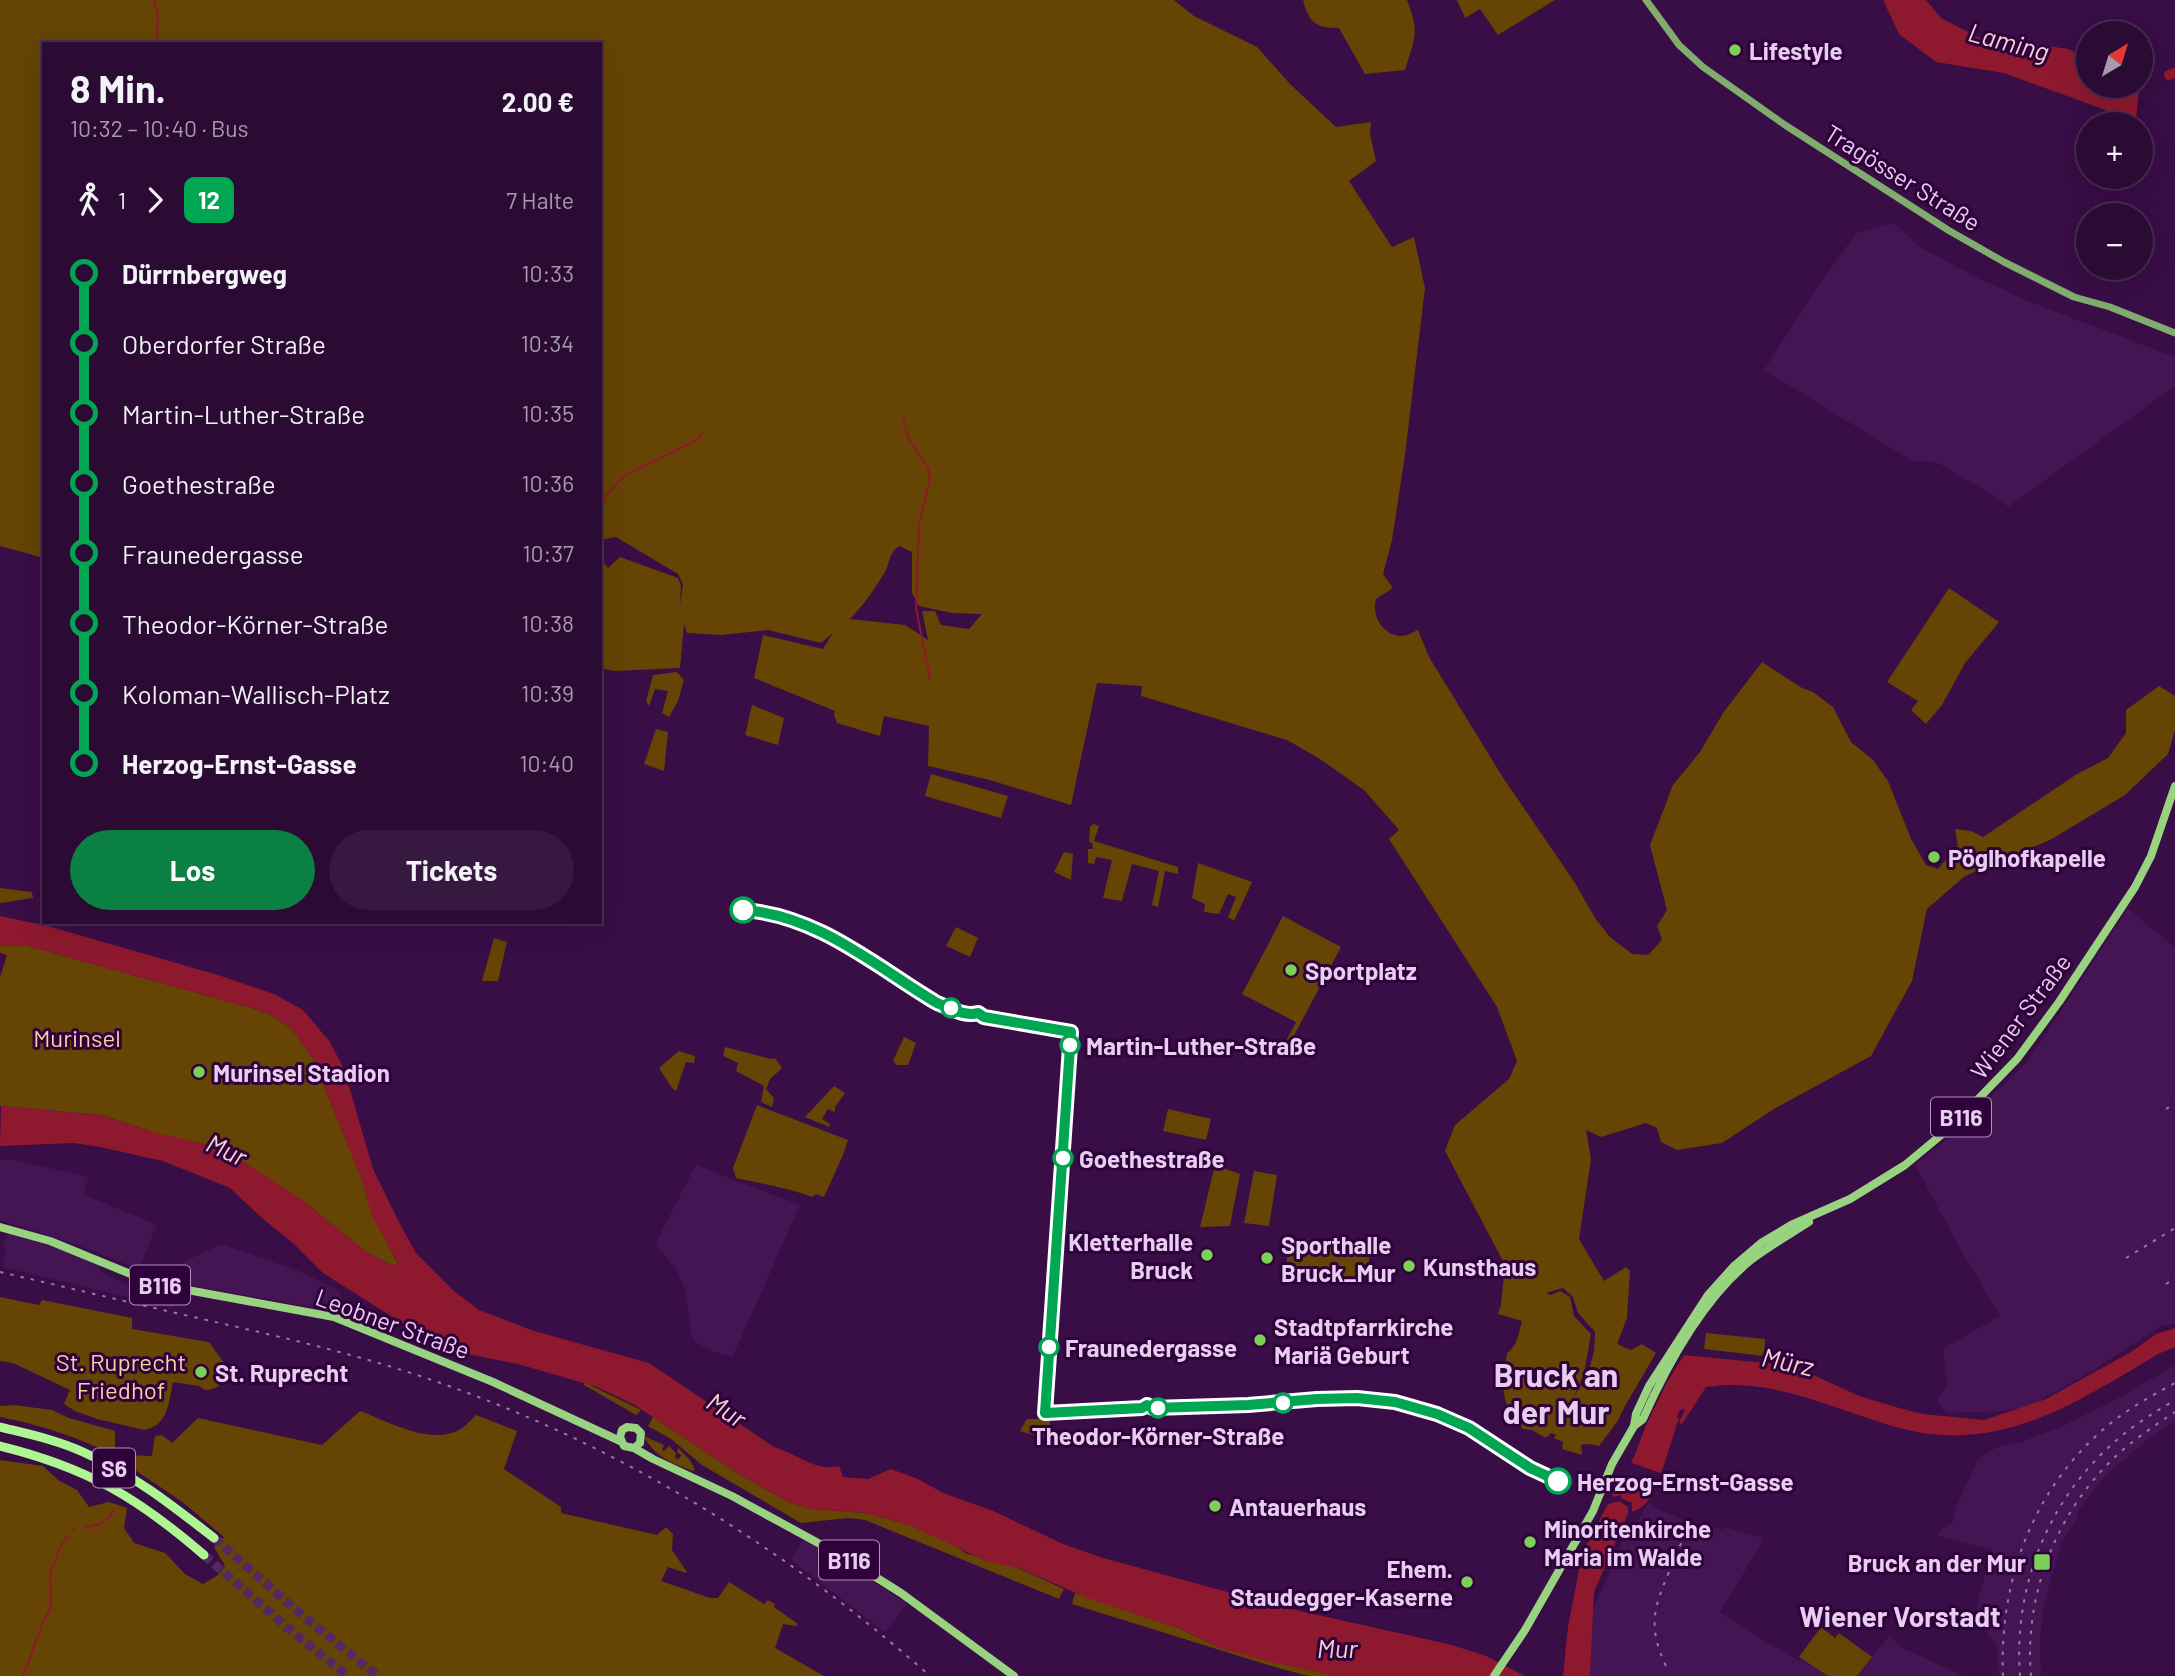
<!DOCTYPE html>
<html lang="de">
<meta charset="utf-8">
<style>
body{margin:0;font-family:Barlow,sans-serif;background:#371840;color:#f1f3f6;height:100vh;display:flex;flex-direction:column;font-size:26px;white-space:nowrap}
*{box-sizing:border-box;margin:0}
p{font-size:23px;color:#a69aac}
.icon{flex:none;width:38px;height:38px;fill:none;stroke:currentColor;stroke-width:2;stroke-linecap:round;stroke-linejoin:round}
.map{position:relative;flex:1;overflow:hidden}
.sheet{position:absolute;left:42px;top:42px;width:560px;height:882px;display:flex;flex-direction:column;background:#2b0a34;border-radius:0px;box-shadow:0 7px 28px #0002,0 0 0 2px #472b4f}
.sheet>*{flex:none}
.badge{padding:0 14px;border-radius:10px;font-size:24px;line-height:46px}
.needle{width:46px;rotate:38deg}
.controls{position:absolute;left:2076px;top:21px;display:grid;gap:14px}
.controls a{display:grid;place-items:center;width:77px;height:77px;border-radius:50%;background:#2b0a34;box-shadow:0 7px 28px #0002,0 0 0 2px #472b4f;font-size:35px}
.map>.badge{position:absolute;translate:-50% -50%;box-shadow:0 0 0 4px #fff}
.legs{display:flex;align-items:center;gap:10px;height:77px;padding:0 28px;font-size:23px}
.legs p{margin-inline-start:auto}
.summary{display:flex;align-items:center;justify-content:space-between;height:119px;padding:0 28px}
h1{font-size:38px;font-weight:700;line-height:52px}
.action{display:flex;gap:14px;margin-top:auto;padding:14px 28px}
.action a{flex:1;height:80px;border-radius:42px;background:#0b8043;color:#fff;font-size:28px;font-weight:700;line-height:80px;text-align:center}
.action a+a{background:#371840;color:#f1f3f6}
ul{padding:0 28px;list-style:none}
li{display:flex;align-items:center;gap:24px;height:70px;font-size:26px}
li i{display:grid;place-items:center;width:10px;height:100%;margin:0 9px;background:currentColor}
li i::after{content:'';width:18px;height:18px;margin:-9px;border:5px solid;border-radius:50%;background:#2b0a34}
li p{margin-inline-start:auto}
li:first-child i{background:linear-gradient(#0000 50%,currentColor 0)}
li:last-child i{background:linear-gradient(currentColor 50%,#0000 0)}
.map>svg:first-child{display:block}
.built{fill:#441453}
.green{fill:#654404;fill-rule:evenodd}
.water{fill:#8e192f}
.pier{fill:#390d46}
.lines{fill:none;stroke-linecap:round;stroke-linejoin:round}
.stream{stroke:#8e192f;stroke-width:2}
.river{stroke:#8e192f;stroke-width:10}
.motorway-tunnel{stroke:#532a60;stroke-width:9;stroke-dasharray:9 4.5;stroke-linecap:butt}
.secondary{stroke:#80ad6e;stroke-width:7}
.primary{stroke:#98d380;stroke-width:8}
.motorway{stroke:#aef691;stroke-width:9}
.rail{stroke:#9977a3;stroke-width:2;stroke-dasharray:3.5 7;stroke-linecap:butt}
.line-1-casing{stroke:#fff;stroke-width:16}
.line-1{stroke:#00a651;stroke-width:10}
.poi-dot{fill:#7bd155;stroke:#2f023b;stroke-width:2.5}
.stop-1-dot{fill:#fff;stroke:#00a651;stroke-width:3.5}
.labels{text-anchor:middle;dominant-baseline:central;stroke-width:6;stroke-linejoin:round;paint-order:stroke}
.shield{fill:#2f023b;stroke:#b091ba;stroke-width:2}
.shield-label{font-size:23px;font-weight:bold;fill:#e7cef0}
.poi-label{font-size:24px;font-weight:bold;fill:#e7cef0;stroke:#2f023b;text-anchor:start}
.street-label{font-size:24px;fill:#e7cef0;stroke:#2f023b}
.park-label{font-size:24px;fill:#f4d3a3;stroke:#2f023b}
.stop-label{font-size:24px;font-weight:bold;fill:#e7cef0;stroke:#2f023b;text-anchor:start}
.water-label{font-size:26px;font-style:italic;fill:#f2d2d3;stroke:#2f023b}
.quarter-label{font-size:28px;font-weight:bold;fill:#e7cef0;stroke:#2f023b}
.district-label{font-size:32px;font-weight:bold;fill:#e7cef0;stroke:#2f023b}
</style>
<div class="map">
<svg width="2175" height="1676" viewBox="0 0 2175 1676">
<rect width="100%" height="100%" fill="#390d46"/>
<g class="built">
<polygon points="1894,223 1920,247 1978,278 2030,302 2175,357 2175,386 2008,507 1992,494 1936,462 1912,461 1764,370 1814,292 1856,233"/>
<polygon points="2128,908 2175,948 2175,1324 2163,1325 2087,1374 2030,1406 2003,1411 1947,1413 1937,1401 1947,1386 1943,1349 2000,1316 1962,1252 1915,1165 1949,1137 2028,1061"/>
<polygon points="10,1159 89,1177 83,1194 157,1225 141,1264 157,1275 221,1244 299,1271 340,1291 346,1314 169,1281 72,1243 0,1220 0,1160"/>
<polygon points="696,1165 800,1205 733,1356 713,1352 696,1343 692,1337 684,1287 676,1269 655,1244"/>
<polygon points="7,1233 45,1242 76,1255 99,1267 102,1273 131,1286 176,1296 173,1308 2,1267 6,1251 3,1250"/>
<polygon points="2175,1365 2175,1421 2152,1436 2105,1476 2079,1510 2076,1516 2078,1518 2061,1544 2043,1608 2040,1644 2041,1676 1999,1676 1997,1643 1993,1642 1979,1621 1977,1603 1992,1550 1939,1536 1939,1532 1953,1521 1956,1507 1978,1459 1997,1447 2018,1443 2058,1428 2115,1400"/>
<polygon points="1648,1503 1660,1510 1687,1521 1724,1530 1725,1527 1762,1538 1763,1541 1720,1612 1766,1642 1800,1661 1802,1659 1828,1676 1590,1676 1592,1612 1629,1525 1636,1524"/>
<polygon points="804,1539 868,1578 907,1604 885,1632 791,1560"/>
<polygon points="1889,1636 1901,1647 1963,1676 1857,1676"/>
</g>
<g class="green">
<path d="M0,0H1174L1194,16L1257,47L1291,85L1336,127L1371,122L1370,134L1376,161L1349,181L1392,247L1414,237L1425,288L1405,455L1392,540L1383,574L1393,588L1376,599C1371,615 1383,636 1402,636C1407,636 1413,632 1418,630L1429,657L1502,776L1575,883L1595,918L1610,937L1632,954L1648,955L1662,940L1657,926L1667,910L1650,845L1673,785L1700,752L1723,713L1762,662L1802,688L1813,692L1833,707L1851,742L1873,760L1888,781L1911,839L1926,865L1938,869L1958,845L1955,829L1971,831L1983,837L2077,774L2108,758L2126,733V710L2159,686L2175,696V730L2168,754L2125,795L2050,840L1965,876L1927,909L1912,981L1871,1056L1774,1109L1722,1143L1677,1150L1661,1142L1657,1128L1646,1123L1601,1137L1586,1130L1591,1159L1579,1239L1604,1281L1626,1267L1630,1271L1627,1318L1617,1344L1631,1350L1642,1344L1656,1353L1625,1406L1617,1422L1599,1446L1589,1444L1581,1445L1582,1455L1562,1449L1563,1442L1554,1438L1556,1435L1551,1433L1546,1438L1532,1430L1523,1429C1499,1402 1501,1386 1507,1353C1517,1347 1519,1332 1522,1321L1498,1314L1501,1305L1505,1265L1445,1151L1455,1125L1509,1079L1517,1061L1497,1007L1389,839L1399,830L1364,790L1320,759L1287,740L1141,696L1142,686L1097,683L1071,805L990,780L928,766L929,726L884,716L880,736L837,723L834,715L835,711L754,678L763,635L823,649L833,633L821,643L768,630L721,635L687,633L684,624L680,668L614,671L600,668V558L608,568L620,557L678,578L681,586L680,605L683,585L678,574L616,537L600,540V44H44V558L0,546ZM899,546L912,552V593L919,606L952,613L982,614L969,629L941,625L935,611H922L928,640L905,625L850,619C864,605 876,587 886,570C890,561 890,552 899,546ZM1563,1288L1573,1297L1578,1313L1595,1332L1594,1351L1585,1386H1580L1573,1398L1584,1374L1591,1334L1574,1316L1570,1297L1560,1291L1551,1295L1546,1293Z"/>
<path d="M1303,0H1407C1420,33 1415,37 1405,70L1365,74L1339,28C1316,28 1309,23 1303,0Z"/>
<polygon points="1457,0 1555,0 1498,35 1480,9 1465,18"/>
<polygon points="1949,588 1999,622 1965,663 1942,705 1926,724 1911,710 1918,701 1887,682"/>
<polygon points="677,672 684,680 678,701 669,717 662,713 668,691 655,689 649,706 646,701 653,675"/>
<polygon points="752,705 784,718 778,745 745,735"/>
<polygon points="656,729 668,732 664,771 644,764"/>
<polygon points="931,774 1008,796 1001,818 925,796"/>
<polygon points="1093,824 1099,826 1094,841 1178,867 1178,874 1165,871 1158,907 1152,905 1159,871 1132,864 1122,901 1103,898 1112,860 1096,857 1094,864 1088,863 1088,849 1093,849 1092,843 1089,842 1090,827"/>
<polygon points="1064,852 1073,854 1071,880 1054,872"/>
<polygon points="1198,863 1252,882 1234,921 1228,917 1236,897 1228,894 1219,914 1204,912 1205,904 1192,898"/>
<polygon points="0,888 32,892 33,898 0,903"/>
<polygon points="1283,916 1341,947 1290,1043 1286,1041 1296,1022 1242,994"/>
<polygon points="956,927 978,938 970,957 946,946"/>
<polygon points="494,938 507,942 498,981 482,981"/>
<polygon points="25,945 251,1008 271,1015 292,1029 313,1059 361,1177 373,1216 398,1264 391,1265 365,1251 302,1200 152,1132 102,1115 0,1106 0,977 7,955 0,953 0,946"/>
<polygon points="904,1037 916,1043 908,1065 897,1065 893,1061"/>
<polygon points="725,1047 771,1059 775,1058 782,1068 770,1079 766,1089 774,1098 772,1107 761,1102 764,1086 736,1071 738,1063 723,1056"/>
<polygon points="679,1051 695,1056 694,1063 686,1062 676,1091 672,1088 659,1068"/>
<polygon points="834,1086 845,1093 835,1107 835,1112 828,1109 822,1119 830,1124 829,1127 805,1117"/>
<path d="M757,1105L848,1140L843,1155L824,1197L816,1194L812,1197C788,1188 762,1184 736,1178L733,1168Z"/>
<polygon points="1168,1109 1211,1119 1206,1140 1163,1131"/>
<polygon points="1215,1165 1240,1174 1230,1226 1200,1227"/>
<polygon points="1254,1171 1277,1175 1269,1226 1244,1223"/>
<polygon points="1307,1239 1371,1252 1363,1283 1340,1276 1330,1268 1319,1267 1314,1277 1288,1276 1286,1247 1294,1246 1294,1242"/>
<path d="M0,1297L39,1305L42,1300L132,1318V1329L209,1342L229,1370C224,1383 219,1389 205,1390L199,1386L173,1382C169,1402 168,1426 144,1430L97,1419L75,1411L64,1404L70,1390L13,1363L0,1361Z"/>
<polygon points="1706,1333 1765,1339 1764,1356 1704,1349"/>
<polygon points="584,1382 641,1410 636,1415 584,1385"/>
<path d="M14,1405L52,1410L69,1418L115,1431V1456C81,1438 38,1424 0,1417V1406Z"/>
<path d="M360,1411C387,1421 425,1443 455,1432C463,1429 470,1421 476,1415L517,1431L504,1469L561,1507V1513L657,1535L666,1527L673,1534L672,1550L687,1572L686,1573L668,1567L661,1581L710,1598H718L729,1582L764,1604L768,1600L775,1604L774,1607L798,1624L796,1626L783,1624L775,1648L824,1676H0V1460L43,1466L58,1480L77,1490L89,1507L109,1502L127,1508L124,1528L134,1543L165,1553L185,1574L203,1584L218,1575L225,1566L214,1547L224,1537L181,1501L126,1464V1455L152,1456L155,1436L162,1435L172,1443L198,1418L322,1445Z"/>
<polygon points="653,1417 744,1477 789,1502 811,1509 866,1513 909,1525 957,1546 965,1553 1018,1568 1064,1589 1059,1599 865,1520 848,1518 801,1523 702,1465 671,1439 648,1426"/>
<polygon points="1027,1419 1050,1419 1051,1440 1020,1431"/>
<path d="M644,1436L664,1445L662,1450L664,1451L669,1446L676,1453L675,1458L679,1459L681,1455L677,1452L678,1448L689,1459L695,1469L693,1471C673,1464 654,1457 644,1436Z"/>
<polygon points="1075,1593 1178,1628 1220,1648 1335,1676 1309,1676 1278,1668 1075,1605 1072,1604"/>
<polygon points="1821,1627 1835,1638 1839,1633 1872,1657 1857,1676 1828,1676 1799,1657"/>
</g>
<g class="water">
<polygon points="1883,0 1926,0 1941,18 1980,38 2007,45 2019,42 2068,49 2088,58 2088,86 2139,86 2136,121 2004,73 1936,62 1899,34"/>
<path d="M0,916L48,926L221,976L274,994L303,1010L330,1042L344,1069L373,1169L399,1222L416,1253L454,1291L479,1310L534,1331L649,1363L774,1447C796,1453 815,1472 839,1466L843,1477L868,1479L891,1469L918,1479L943,1493L991,1510L1063,1544L1100,1557L1278,1606L1452,1645L1486,1656L1525,1676H1335L1267,1661L1220,1648L1178,1628L1085,1597L1019,1568L988,1562L909,1525L866,1513L811,1509L789,1502L744,1477L633,1404L597,1387L518,1364L462,1353L413,1330L323,1273L293,1243L263,1219L230,1188L163,1161L100,1147L74,1143L0,1146L1,1106L102,1115L152,1132L223,1148L302,1200L365,1251L391,1265L398,1263L372,1216L361,1177L313,1059L292,1029L271,1015L251,1008L25,945L0,946Z"/>
<path d="M2175,1328V1347L2158,1354C2070,1407 1992,1459 1886,1424C1827,1406 1769,1377 1706,1387L1682,1424L1679,1423L1685,1409L1680,1410L1677,1417L1679,1419L1677,1424C1670,1444 1659,1489 1646,1503C1642,1508 1637,1510 1632,1512V1503L1621,1498V1495L1613,1497L1612,1493L1634,1457L1646,1425L1667,1382L1684,1355L1794,1366L1859,1396L1899,1408L1922,1414L1984,1420L2046,1399L2131,1352L2156,1334Z"/>
<polygon points="1619,1501 1628,1507 1628,1514 1594,1592 1590,1676 1563,1676 1568,1627 1582,1554 1608,1504"/>
</g>
<polygon class="pier" points="1628,1459 1632,1463 1663,1474 1657,1489 1624,1477 1620,1478"/>
<g class="lines">
<g class="stream">
<polyline points="154,0 158,15 157,44"/>
<polyline points="903,417 908,438 928,468 930,479 919,525 916,608 930,679"/>
<polyline points="600,502 624,476 695,441 702,434"/>
<path d="M84,1527C99,1527 108,1521 114,1509"/>
<polyline points="73,1530 77,1528"/>
<polyline points="23,1676 42,1625 51,1607 50,1575 60,1547 68,1535"/>
</g>
<polyline class="river" points="2169,75 2175,73"/>
<g class="motorway-tunnel">
<polyline points="214,1538 303,1616 378,1676"/>
<polyline points="204,1555 290,1630 348,1676"/>
</g>
<polyline class="secondary" points="1646,0 1679,45 1703,67 1785,125 1948,230 2004,262 2074,297 2110,307 2175,333"/>
<g class="primary">
<polyline points="0,1227 50,1241 155,1284 334,1317 493,1382 620,1441"/>
<path d="M1634,1426L1643,1419C1667,1365 1704,1298 1751,1260C1769,1246 1789,1235 1809,1222"/>
<polyline points="634,1448 640,1443 641,1433 636,1428 627,1427 622,1430 620,1437 624,1446 634,1448 653,1459 732,1496 842,1556 901,1593 1014,1676"/>
<polyline points="1494,1676 1525,1630 1593,1511 1612,1464 1634,1426 1636,1414 1649,1386 1708,1295 1734,1266 1761,1243 1791,1225 1850,1199 1905,1165 1952,1126 2017,1059 2059,1002 2135,887 2151,856 2175,786"/>
</g>
<g class="motorway">
<path d="M0,1427C28,1434 57,1440 83,1452C131,1473 173,1506 214,1538"/>
<path d="M0,1446C86,1467 137,1497 204,1555"/>
</g>
<g class="rail">
<polyline points="2166,1109 2175,1103"/>
<polyline points="2126,1258 2175,1228"/>
<path d="M0,1272C70,1288 140,1305 211,1321C281,1337 351,1353 420,1376C609,1439 781,1544 930,1676"/>
<polyline points="2166,1284 2175,1278"/>
<path d="M1666,1666C1648,1628 1653,1609 1669,1572C1675,1559 1679,1545 1687,1533"/>
<path d="M2003,1676C1999,1579 2034,1485 2111,1423C2131,1407 2153,1395 2175,1383"/>
<path d="M2020,1676C2013,1586 2049,1497 2118,1439C2135,1424 2155,1412 2175,1400"/>
<path d="M2031,1676C2024,1595 2056,1513 2115,1457C2133,1440 2154,1426 2175,1412"/>
</g>
</g>
<g class="lines">
<g class="line-1-casing">
<path id="line-1" d="M743,910C818,915 875,966 937,1003C950,1008 965,1017 978,1013L984,1017L1071,1032L1045,1413L1142,1408L1147,1405L1153,1408L1248,1405L1317,1399L1357,1398L1395,1402L1437,1414L1469,1428L1530,1468L1558,1481"/>
</g>
<use href="#line-1" class="line-1"/>
</g>
<g class="poi-dot">
<circle cx="1735" cy="50" r="7"/>
<circle cx="1934" cy="857" r="7"/>
<circle cx="1291" cy="970" r="7"/>
<circle cx="199" cy="1072" r="7"/>
<circle cx="1207" cy="1255" r="7"/>
<circle cx="1267" cy="1258" r="7"/>
<circle cx="1409" cy="1266" r="7"/>
<circle cx="1260" cy="1340" r="7"/>
<circle cx="201" cy="1372" r="7"/>
<circle cx="1215" cy="1506" r="7"/>
<circle cx="1530" cy="1542" r="7"/>
<rect x="2033" y="1553" width="18" height="18" rx="3.5"/>
<circle cx="1467" cy="1582" r="7"/>
</g>
<g class="stop-1-dot">
<circle cx="743" cy="910" r="12"/>
<circle cx="951" cy="1008" r="9"/>
<circle cx="1070" cy="1045" r="9"/>
<circle cx="1063" cy="1158" r="9"/>
<circle cx="1049" cy="1347" r="9"/>
<circle cx="1283" cy="1403" r="9"/>
<circle cx="1158" cy="1408" r="9"/>
<circle cx="1558" cy="1481" r="12"/>
</g>
<g class="labels">
<g class="shield">
<rect x="1931" y="1097.5" width="60" height="39" rx="5"/>
<rect x="130" y="1265.5" width="60" height="39" rx="5"/>
<rect x="93" y="1448.5" width="42" height="39" rx="5"/>
<rect x="819" y="1540.5" width="60" height="39" rx="5"/>
</g>
<g class="shield-label">
<text x="1961" y="1117">B116</text>
<text x="160" y="1285">B116</text>
<text x="114" y="1468">S6</text>
<text x="849" y="1560">B116</text>
</g>
<g class="poi-label">
<text x="1749" y="50">Lifestyle</text>
<text x="1948" y="857">Pöglhofkapelle</text>
<text x="1305" y="970">Sportplatz</text>
<text x="213" y="1072">Murinsel Stadion</text>
<text x="1193" y="1241" text-anchor="end">Kletterhalle<tspan x="1193" dy="28">Bruck</tspan></text>
<text x="1281" y="1244">Sporthalle<tspan x="1281" dy="28">Bruck_Mur</tspan></text>
<text x="1423" y="1266">Kunsthaus</text>
<text x="1274" y="1326">Stadtpfarrkirche<tspan x="1274" dy="28">Mariä Geburt</tspan></text>
<text x="215" y="1372">St. Ruprecht</text>
<text x="1229" y="1506">Antauerhaus</text>
<text x="1544" y="1528">Minoritenkirche<tspan x="1544" dy="28">Maria im Walde</tspan></text>
<text x="2026" y="1562" text-anchor="end">Bruck an der Mur</text>
<text x="1453" y="1568" text-anchor="end">Ehem.<tspan x="1453" dy="28">Staudegger-Kaserne</tspan></text>
</g>
<g class="street-label">
<text transform="translate(1903 177) rotate(32)">Tragösser Straße</text>
<text transform="translate(2020 1016) rotate(-53)">Wiener Straße</text>
<text transform="translate(393 1323) rotate(20)">Leobner Straße</text>
</g>
<g class="park-label">
<text x="77" y="1037">Murinsel</text>
<text x="121" y="1361">St. Ruprecht<tspan x="121" dy="28">Friedhof</tspan></text>
</g>
<g class="stop-label">
<text x="1086" y="1045">Martin-Luther-Straße</text>
<text x="1079" y="1158">Goethestraße</text>
<text x="1065" y="1347">Fraunedergasse</text>
<text x="1158" y="1435" text-anchor="middle">Theodor-Körner-Straße</text>
<text x="1577" y="1481">Herzog-Ernst-Gasse</text>
</g>
<g class="water-label">
<text transform="translate(2009 41) rotate(15)">Laming</text>
<text transform="translate(227 1149) rotate(25)">Mur</text>
<text transform="translate(1788 1361) rotate(12)">Mürz</text>
<text transform="translate(727 1409) rotate(33)">Mur</text>
<text x="1337" y="1647">Mur</text>
</g>
<g class="quarter-label">
<text x="1900" y="1616">Wiener Vorstadt</text>
</g>
<g class="district-label">
<text x="1556" y="1374">Bruck an<tspan x="1556" dy="37">der Mur</tspan></text>
</g>
</g>
</svg>
<div class="controls">
<a><svg class="needle" viewBox="-14 -14 28 28"><path d="M0-13l5 13h-10z" fill="#e53935"/><path d="M0 13l5-13h-10z" fill="#a69aac"/></svg></a>
<a>+</a>
<a>−</a>
</div>
<section class="sheet">
<div class="summary"><div><h1>8 Min.</h1><p>10:32 – 10:40 · Bus</p></div><b>2.00 €</b></div>
<div class="legs"><svg class="icon" aria-label="walk" viewBox="0 0 24 24"><circle cx="13" cy="4" r="2"/><path d="M13 8l-2 6 4 7M11 14l-3 7M7 12l3-4h3l4 4"/></svg>1<svg class="icon" aria-label="forward" viewBox="0 0 24 24"><path d="M9 5l7 7-7 7"/></svg><b class="badge" style="background:#00a651;color:#fff">12</b><p>7 Halte</p></div>
<ul>
<li><i style="color:#00a651"></i><b>Dürrnbergweg</b><p>10:33</p></li>
<li><i style="color:#00a651"></i><span>Oberdorfer Straße</span><p>10:34</p></li>
<li><i style="color:#00a651"></i><span>Martin-Luther-Straße</span><p>10:35</p></li>
<li><i style="color:#00a651"></i><span>Goethestraße</span><p>10:36</p></li>
<li><i style="color:#00a651"></i><span>Fraunedergasse</span><p>10:37</p></li>
<li><i style="color:#00a651"></i><span>Theodor-Körner-Straße</span><p>10:38</p></li>
<li><i style="color:#00a651"></i><span>Koloman-Wallisch-Platz</span><p>10:39</p></li>
<li><i style="color:#00a651"></i><b>Herzog-Ernst-Gasse</b><p>10:40</p></li>
</ul>
<div class="action"><a>Los</a><a>Tickets</a></div>
</section>
</div>
